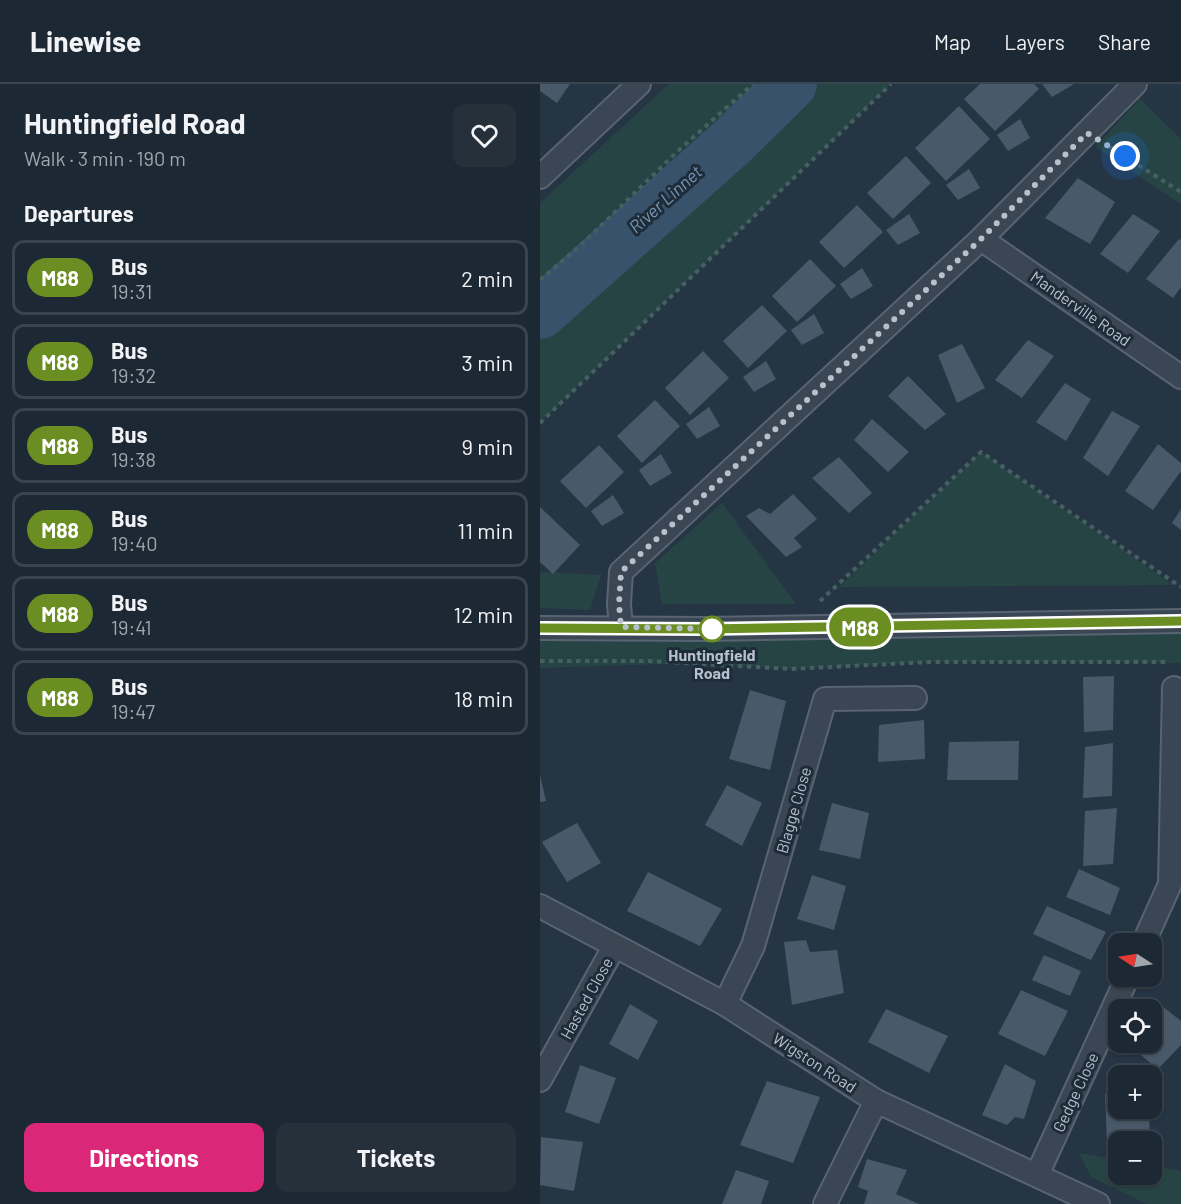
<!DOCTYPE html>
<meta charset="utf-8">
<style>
body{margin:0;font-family:Barlow,sans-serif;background:#25303b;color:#f1f3f6;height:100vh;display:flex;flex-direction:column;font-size:22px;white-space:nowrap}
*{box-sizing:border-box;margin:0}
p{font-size:20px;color:#a0a6ac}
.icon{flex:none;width:33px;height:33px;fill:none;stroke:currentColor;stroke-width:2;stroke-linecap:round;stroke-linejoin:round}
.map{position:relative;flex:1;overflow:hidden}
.details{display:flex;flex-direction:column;background:#1c2833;width:540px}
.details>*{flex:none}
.badge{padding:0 12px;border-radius:20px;font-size:21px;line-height:39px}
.needle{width:39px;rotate:282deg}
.buttons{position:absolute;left:568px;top:849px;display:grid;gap:12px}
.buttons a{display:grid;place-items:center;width:54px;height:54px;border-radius:12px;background:#1c2833;box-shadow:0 2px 4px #0004,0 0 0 2px #3a444e;font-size:30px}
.you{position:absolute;width:30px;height:30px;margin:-15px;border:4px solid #fff;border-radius:50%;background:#1a73e8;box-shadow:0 0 0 9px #1a73e833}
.map>.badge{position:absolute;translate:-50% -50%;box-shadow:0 0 0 3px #fff}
h2{padding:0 24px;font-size:22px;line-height:54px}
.round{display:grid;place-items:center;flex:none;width:63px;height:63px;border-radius:12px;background:#25303b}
.summary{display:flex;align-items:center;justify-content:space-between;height:102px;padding:0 24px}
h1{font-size:28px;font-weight:700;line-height:45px}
.cta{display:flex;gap:12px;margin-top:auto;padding:12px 24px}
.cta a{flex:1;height:69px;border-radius:12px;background:#db2777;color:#fff;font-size:24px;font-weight:700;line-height:69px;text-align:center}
.cta a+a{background:#25303b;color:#f1f3f6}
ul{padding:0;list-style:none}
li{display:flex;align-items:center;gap:18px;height:75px;margin:0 12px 9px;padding:0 12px;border:3px solid #3a444e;border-radius:12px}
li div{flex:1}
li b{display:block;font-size:22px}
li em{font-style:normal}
li .badge{min-width:66px;font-weight:700;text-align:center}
header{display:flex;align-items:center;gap:36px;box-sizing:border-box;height:84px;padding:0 30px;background:#1c2833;border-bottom:2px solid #3a444e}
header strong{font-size:28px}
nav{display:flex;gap:33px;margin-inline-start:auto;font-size:21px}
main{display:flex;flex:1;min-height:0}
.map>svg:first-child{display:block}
.green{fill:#274445}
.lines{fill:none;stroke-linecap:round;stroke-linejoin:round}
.river{stroke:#38526c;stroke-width:52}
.building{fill:#49596a}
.street-casing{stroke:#586471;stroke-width:26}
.path{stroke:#466061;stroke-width:4;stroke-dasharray:4.5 4.5;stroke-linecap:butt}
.street{stroke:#3a4653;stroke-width:22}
.line-casing{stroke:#fff;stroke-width:14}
.line{stroke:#6b8e23;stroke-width:9}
.walk{stroke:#b7c1cd;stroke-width:6;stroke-dasharray:0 10.8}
.stop-dot{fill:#fff;stroke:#6b8e23;stroke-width:3}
.labels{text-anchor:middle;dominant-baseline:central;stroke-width:6;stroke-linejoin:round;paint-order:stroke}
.street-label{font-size:16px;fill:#b7c1cd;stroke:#1e2b39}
.stop-label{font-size:16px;font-weight:bold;fill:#b7c1cd;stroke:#1e2b39}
.water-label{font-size:18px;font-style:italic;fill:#7595b2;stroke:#1e2b39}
</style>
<header>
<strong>Linewise</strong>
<nav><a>Map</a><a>Layers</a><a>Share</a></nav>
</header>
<main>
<section class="details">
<div class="summary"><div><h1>Huntingfield Road</h1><p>Walk · 3 min · 190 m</p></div><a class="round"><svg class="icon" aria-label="heart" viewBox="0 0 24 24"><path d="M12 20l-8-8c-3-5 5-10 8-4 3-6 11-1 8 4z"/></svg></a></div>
<h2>Departures</h2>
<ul>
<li><span class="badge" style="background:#6b8e23;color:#fff">M88</span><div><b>Bus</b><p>19:31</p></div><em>2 min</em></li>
<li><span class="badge" style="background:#6b8e23;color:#fff">M88</span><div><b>Bus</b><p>19:32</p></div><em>3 min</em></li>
<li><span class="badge" style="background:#6b8e23;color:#fff">M88</span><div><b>Bus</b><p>19:38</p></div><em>9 min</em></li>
<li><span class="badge" style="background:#6b8e23;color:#fff">M88</span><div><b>Bus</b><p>19:40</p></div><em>11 min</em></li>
<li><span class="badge" style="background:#6b8e23;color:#fff">M88</span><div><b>Bus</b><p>19:41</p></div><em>12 min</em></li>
<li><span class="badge" style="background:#6b8e23;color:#fff">M88</span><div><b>Bus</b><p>19:47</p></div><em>18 min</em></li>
</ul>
<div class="cta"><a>Directions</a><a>Tickets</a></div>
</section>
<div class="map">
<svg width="641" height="1120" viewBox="0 0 641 1120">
<rect width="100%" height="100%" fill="#253544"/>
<g class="green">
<polygon points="129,0 351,0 0,339 0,198 178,33 0,194 0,119"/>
<polygon points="600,15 641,55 641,120 555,63"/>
<polygon points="441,368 633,501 299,503"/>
<polygon points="182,419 256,520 122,520 115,479"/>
<polygon points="0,488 61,491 50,526 0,524"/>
<polygon points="641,542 641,579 390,578 251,585 153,579 0,584 0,545"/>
<polygon points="539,1069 579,1076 579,1090 612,1090 612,1082 641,1087 641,1120 607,1120 551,1093"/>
</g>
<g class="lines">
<polyline class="river" points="0,229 193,57 251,0"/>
</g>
<g class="building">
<polygon points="0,0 30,0 17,19 0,7"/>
<polygon points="440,0 494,0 499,5 455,47 424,15"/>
<polygon points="502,0 534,0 512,13"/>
<polygon points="419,22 450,55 406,97 375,64"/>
<polygon points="480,35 490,54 468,67 457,51"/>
<polygon points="366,72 391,99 353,135 327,109"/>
<polygon points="429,85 440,104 418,116 406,101"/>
<polygon points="538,94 575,118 550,160 505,134"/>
<polygon points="317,121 343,148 304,184 279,158"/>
<polygon points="369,130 380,149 358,161 346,146"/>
<polygon points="593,130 620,147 588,189 560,170"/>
<polygon points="639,155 641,156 641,203 633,214 606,195"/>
<polygon points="270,175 296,202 257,238 232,212"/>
<polygon points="322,184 333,202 311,215 300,200"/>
<polygon points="222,221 247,247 208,284 183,257"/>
<polygon points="274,230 284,249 262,261 251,246"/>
<polygon points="488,256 514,272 482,314 455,296"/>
<polygon points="422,260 445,304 417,319 398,271"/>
<polygon points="163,267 189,294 150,331 125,304"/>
<polygon points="226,277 236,295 214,308 203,293"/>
<polygon points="368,292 406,330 385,346 348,312"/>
<polygon points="525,299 551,315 526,357 496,338"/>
<polygon points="115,316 140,342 102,379 77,352"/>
<polygon points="169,323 180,342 157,355 146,340"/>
<polygon points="572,327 600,342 568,392 543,374"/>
<polygon points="332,335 369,368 348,388 314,356"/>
<polygon points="618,360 641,379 641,387 613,426 585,407"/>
<polygon points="59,361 84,388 46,424 20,397"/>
<polygon points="121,370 132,389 110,402 99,386"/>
<polygon points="299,373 332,409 309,429 272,394"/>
<polygon points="253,410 277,435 254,454 262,463 246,473 206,432 219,424 230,430"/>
<polygon points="73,411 84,429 62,442 51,427"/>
<polygon points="0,423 40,461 13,490 0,478"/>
<polygon points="641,425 641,446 632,439"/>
<polygon points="574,592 573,646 544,648 543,593"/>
<polygon points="210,606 246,617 230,686 189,675"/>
<polygon points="384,636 385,675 338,678 339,641"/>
<polygon points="479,657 478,696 407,696 409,658"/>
<polygon points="573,659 572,712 543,714 545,663"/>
<polygon points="0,691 6,717 0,718"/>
<polygon points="187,701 222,719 202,762 165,741"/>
<polygon points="292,719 329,729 320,775 279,766"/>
<polygon points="577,724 573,780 543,782 545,727"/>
<polygon points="37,739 61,779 27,798 2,758"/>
<polygon points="539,785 580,804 570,831 526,813"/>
<polygon points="108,788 182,825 160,862 87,827"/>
<polygon points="272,791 306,802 294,846 257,835"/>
<polygon points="507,822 566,848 551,876 493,850"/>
<polygon points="266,856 270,868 297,866 304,909 252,921 244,858"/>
<polygon points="504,871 541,887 530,912 492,896"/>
<polygon points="481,906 528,927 505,972 458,950"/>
<polygon points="90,920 118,937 98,976 69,960"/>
<polygon points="622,922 641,937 641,961 618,985 587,960 589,958 612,958 612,933"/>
<polygon points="346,925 408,952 389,989 328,958"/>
<polygon points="465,980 496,997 484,1035 475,1033 467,1041 442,1031"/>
<polygon points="40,981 76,994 59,1040 25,1028"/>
<polygon points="227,997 280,1013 253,1079 200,1061"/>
<polygon points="565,1010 579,1010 579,1024 610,1024 609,1058 579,1058 579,1060 567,1060"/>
<polygon points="1,1053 43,1058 34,1107 0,1101"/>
<polygon points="327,1075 367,1086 356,1110 379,1120 324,1120 328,1107 318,1103"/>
<polygon points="196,1086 229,1097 221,1120 182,1120"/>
</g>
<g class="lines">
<g class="street-casing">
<g id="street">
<polyline points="0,93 99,0"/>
<polyline points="441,155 641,293"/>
<polyline points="81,543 79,520 81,488 441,155 595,0"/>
<polyline points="0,544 166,545 641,537"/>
<polyline points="0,822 185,920 336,1017 558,1120"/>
<polyline points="603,860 630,800 634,604"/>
<polyline points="185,920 213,862 285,615 375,614"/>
<polyline points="0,996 74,863"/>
<polyline points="497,1091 588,892"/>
<polyline points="285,1120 336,1017"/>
</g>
</g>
<g class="path">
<polyline points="568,62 641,108"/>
<polyline points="0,196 41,161 140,65 213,0"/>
<polyline points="0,339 351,0"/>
<polyline points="280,517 441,368 641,503"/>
<polyline points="0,577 110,577 251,585 390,578 626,578"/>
</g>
<use href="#street" class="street"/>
</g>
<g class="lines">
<g class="line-casing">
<polyline id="line" points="0,544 166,545 641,537"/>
</g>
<use href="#line" class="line"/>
<polyline class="walk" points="172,545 81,543 79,520 81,488 441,155 547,49 585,72"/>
</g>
<circle class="stop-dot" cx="172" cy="545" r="12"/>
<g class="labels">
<g class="street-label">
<text transform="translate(541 224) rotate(35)">Manderville Road</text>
<text transform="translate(253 726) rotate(-74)">Blagge Close</text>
<text transform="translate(46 914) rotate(-61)">Hasted Close</text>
<text transform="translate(275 978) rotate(33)">Wigston Road</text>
<text transform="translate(535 1008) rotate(-65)">Gedge Close</text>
</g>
<g class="stop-label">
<text x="172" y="570">Huntingfield<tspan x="172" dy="18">Road</tspan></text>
</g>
<g class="water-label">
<text transform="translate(125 115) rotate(-42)">River Linnet</text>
</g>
</g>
</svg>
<div class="buttons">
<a><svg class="needle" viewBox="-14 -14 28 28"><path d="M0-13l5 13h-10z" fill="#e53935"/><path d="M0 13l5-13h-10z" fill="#a0a6ac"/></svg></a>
<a><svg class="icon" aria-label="locate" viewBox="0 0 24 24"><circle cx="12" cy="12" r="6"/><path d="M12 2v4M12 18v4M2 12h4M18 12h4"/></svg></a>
<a>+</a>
<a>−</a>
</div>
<div class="you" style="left:585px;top:72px"></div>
<b class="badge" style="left:320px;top:543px;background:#6b8e23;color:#fff">M88</b>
</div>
</main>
